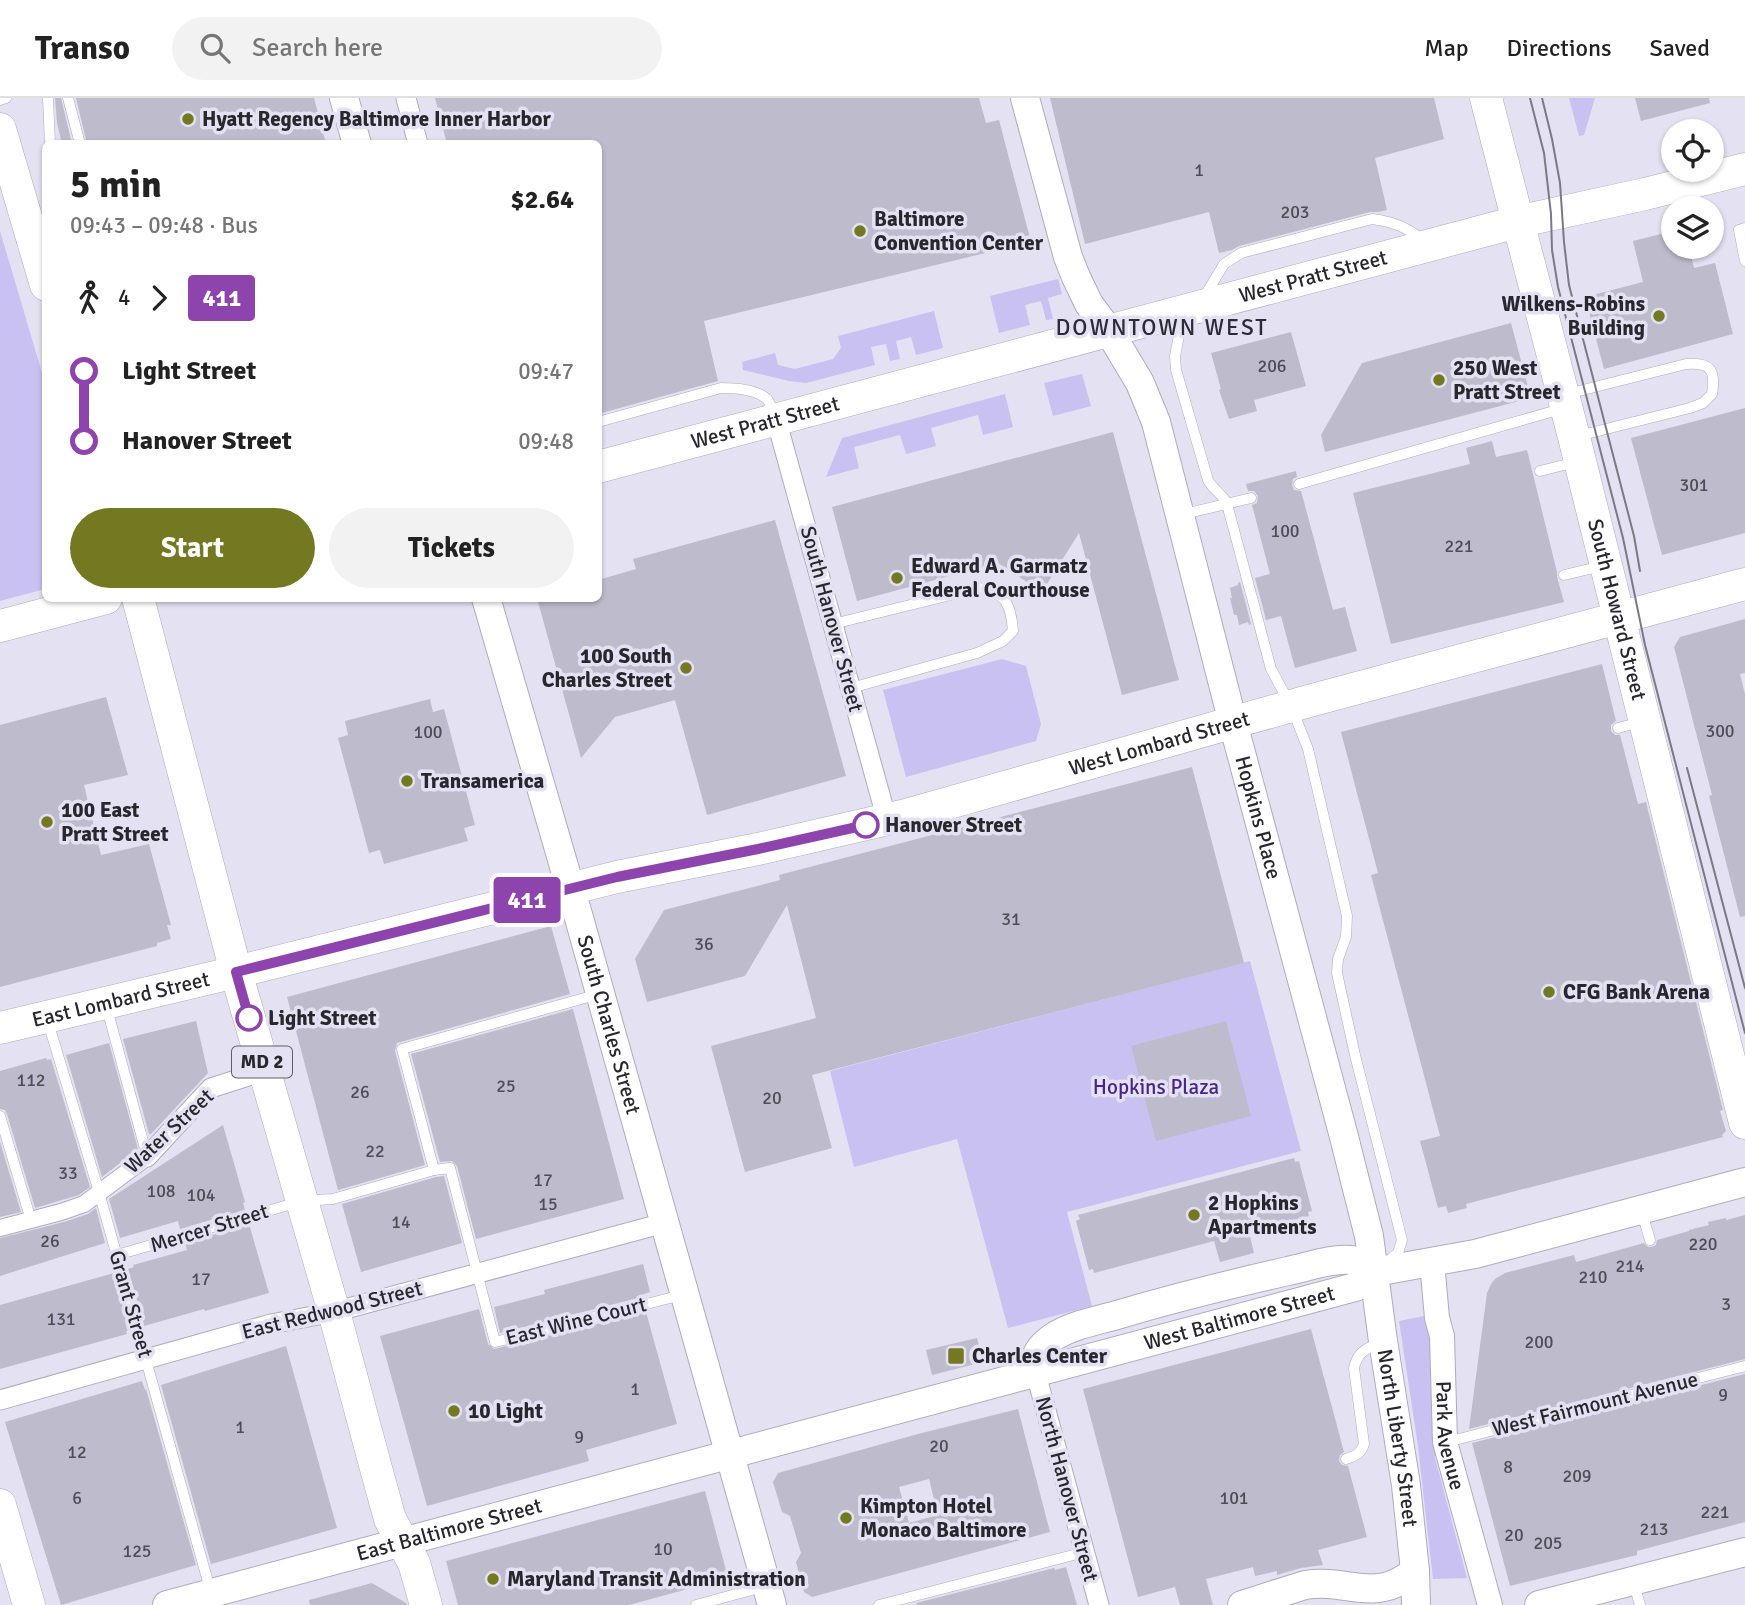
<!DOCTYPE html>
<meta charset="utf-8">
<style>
body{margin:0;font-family:Signika,sans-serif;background:#f2f2f2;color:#222;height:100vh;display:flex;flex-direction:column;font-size:26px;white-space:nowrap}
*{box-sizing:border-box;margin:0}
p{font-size:23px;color:#767676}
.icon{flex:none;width:38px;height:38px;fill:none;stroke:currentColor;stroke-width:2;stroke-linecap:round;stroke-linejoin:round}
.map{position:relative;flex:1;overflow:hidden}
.side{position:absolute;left:42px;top:42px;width:560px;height:462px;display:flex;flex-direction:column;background:#fff;border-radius:10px;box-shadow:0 2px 5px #0004}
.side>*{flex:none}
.badge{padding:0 14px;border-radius:5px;font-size:24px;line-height:46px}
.controls{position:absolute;left:1661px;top:21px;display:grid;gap:14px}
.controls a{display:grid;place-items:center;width:63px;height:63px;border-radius:50%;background:#fff;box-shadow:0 2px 5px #0004;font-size:35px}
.map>.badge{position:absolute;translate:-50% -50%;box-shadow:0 0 0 4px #fff}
.legs{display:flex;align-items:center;gap:10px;height:77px;padding:0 28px;font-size:23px}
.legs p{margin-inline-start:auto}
.headline{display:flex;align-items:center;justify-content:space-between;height:119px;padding:0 28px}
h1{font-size:38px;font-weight:700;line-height:52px}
.primary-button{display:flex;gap:14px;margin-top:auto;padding:14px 28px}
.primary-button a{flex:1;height:80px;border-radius:42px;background:#747921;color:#fff;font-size:28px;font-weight:700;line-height:80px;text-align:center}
.primary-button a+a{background:#f2f2f2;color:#222}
ul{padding:0 28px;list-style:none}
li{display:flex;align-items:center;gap:24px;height:70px;font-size:26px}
li i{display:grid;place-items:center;width:10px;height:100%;margin:0 9px;background:currentColor}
li i::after{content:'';width:18px;height:18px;margin:-9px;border:5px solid;border-radius:50%;background:#fff}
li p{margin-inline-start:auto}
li:first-child i{background:linear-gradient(#0000 50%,currentColor 0)}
li:last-child i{background:linear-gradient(currentColor 50%,#0000 0)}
header{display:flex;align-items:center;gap:42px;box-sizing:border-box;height:98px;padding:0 35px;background:#fff;border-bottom:2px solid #e0e0e0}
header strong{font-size:33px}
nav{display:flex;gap:38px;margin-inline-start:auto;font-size:24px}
.search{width:490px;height:63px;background:#f2f2f2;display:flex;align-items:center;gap:18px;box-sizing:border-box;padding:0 24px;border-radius:38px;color:#767676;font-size:26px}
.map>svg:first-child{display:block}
.green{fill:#c9c1f2}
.building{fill:#bebccc;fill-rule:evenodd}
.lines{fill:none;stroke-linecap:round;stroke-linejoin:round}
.service-casing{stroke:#aeacbc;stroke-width:11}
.pedestrian-casing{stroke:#aeacbc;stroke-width:18}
.minor-casing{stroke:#aeacbc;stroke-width:21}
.tertiary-casing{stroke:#aeacbc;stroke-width:26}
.secondary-casing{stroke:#aeacbc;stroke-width:30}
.primary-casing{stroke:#aeacbc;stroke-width:33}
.service{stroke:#fff;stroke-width:10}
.pedestrian{stroke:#fff;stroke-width:16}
.minor{stroke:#fff;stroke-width:19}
.tertiary{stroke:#fff;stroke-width:24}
.secondary{stroke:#fff;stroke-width:28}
.primary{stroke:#fff;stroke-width:32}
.tram{stroke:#7b7985;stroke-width:2}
.line-1-casing{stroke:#fff;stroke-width:16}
.line-1{stroke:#8e44ad;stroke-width:10}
.poi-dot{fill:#747921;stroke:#e3e1f2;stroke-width:2.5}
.stop-1-dot{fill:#fff;stroke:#8e44ad;stroke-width:3.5}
.labels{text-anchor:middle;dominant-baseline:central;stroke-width:7;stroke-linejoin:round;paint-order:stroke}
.number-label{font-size:18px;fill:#4e4c56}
.shield{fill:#e3e1f2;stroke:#605f69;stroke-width:2}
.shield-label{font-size:19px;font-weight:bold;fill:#28272e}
.poi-label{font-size:21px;font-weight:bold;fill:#28272e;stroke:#e3e1f2;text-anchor:start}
.street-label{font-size:21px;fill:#28272e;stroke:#e3e1f2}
.stop-label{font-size:21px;font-weight:bold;fill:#28272e;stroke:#e3e1f2;text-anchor:start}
.park-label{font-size:21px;fill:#47258b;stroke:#e3e1f2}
.neighbourhood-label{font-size:23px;letter-spacing:2px;fill:#2d2b37;stroke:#e3e1f2}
</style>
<header>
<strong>Transo</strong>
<div class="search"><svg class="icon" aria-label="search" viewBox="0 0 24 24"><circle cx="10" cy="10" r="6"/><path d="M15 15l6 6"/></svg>Search here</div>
<nav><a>Map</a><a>Directions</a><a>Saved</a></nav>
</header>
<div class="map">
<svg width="1745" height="1507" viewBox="0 0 1745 1507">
<rect width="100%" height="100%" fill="#e3e1f2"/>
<g class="green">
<polygon points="1569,0 1595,0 1584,37 1579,38"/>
<polygon points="0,133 45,285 45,491 0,503"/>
<polygon points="1058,181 1062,196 1048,200 1053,221 1046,222 1041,203 1025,207 1030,227 999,235 990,198"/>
<polygon points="934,213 943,250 916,257 911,239 896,243 900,261 890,263 886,246 871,249 875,267 806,285 789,283 743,272 742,264 775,255 778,267 795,271 833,261 841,250 838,238"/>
<polygon points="1082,276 1091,308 1053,318 1044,285"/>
<polygon points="1005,296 1013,329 983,337 978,317 931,330 936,348 906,356 900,337 854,349 859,370 826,379 842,340"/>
<polygon points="1002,561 1026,568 1041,626 1036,643 906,679 883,592"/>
<polygon points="1250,863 1301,1053 1067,1114 1092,1208 1008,1230 957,1041 854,1069 830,973"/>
<polygon points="1429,1217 1435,1360 1467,1480 1433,1481 1418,1348 1399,1223"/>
</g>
<g class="building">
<polygon points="55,0 61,0 72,46 62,46 57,25"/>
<polygon points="76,0 314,0 326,46 87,46"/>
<polygon points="435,0 979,0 986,25 999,22 1031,144 704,223 718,283 598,316 598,46 447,46"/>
<polygon points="1050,0 1434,0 1444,41 1375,60 1387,112 1378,114 1370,114 1239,148 1232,152 1219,155 1209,114 1085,146"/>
<polygon points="1635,0 1709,0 1710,5 1641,23"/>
<polygon points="1673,133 1673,149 1689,149 1694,170 1715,165 1733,236 1604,271 1585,199 1643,184 1633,143"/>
<polygon points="1511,225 1531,300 1325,354 1321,337 1362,265"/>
<polygon points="1291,234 1306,288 1254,302 1257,313 1229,321 1219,292 1221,291 1211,255"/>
<polygon points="1745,310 1745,435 1662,457 1631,340"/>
<polygon points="1113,334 1179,582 1122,597 1079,435 1042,494 998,465 857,503 832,409"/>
<polygon points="1492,343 1496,359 1527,352 1557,474 1557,479 1564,504 1391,546 1353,395 1470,366 1466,350"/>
<polygon points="1296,373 1297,379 1293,381 1292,387 1294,392 1301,393 1333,512 1345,509 1357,553 1295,570 1281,518 1266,522 1255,480 1270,476 1252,407 1257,405 1258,398 1254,393 1248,393 1246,386"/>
<polygon points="775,422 846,678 707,717 675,602 615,619 581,660 537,500 598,500 598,482 636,471 633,461"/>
<polygon points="1240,484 1251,526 1249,527 1248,524 1239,527 1237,517 1234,517 1230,500 1232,500 1230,490 1238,487 1238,485"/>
<polygon points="1745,521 1745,575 1740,576 1745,596 1745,818 1740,819 1709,698 1712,697 1674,549 1680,539"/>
<polygon points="1602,566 1616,623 1611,627 1611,633 1615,637 1620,637 1638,706 1646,704 1723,1012 1720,1013 1726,1033 1722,1037 1723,1039 1466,1106 1467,1110 1448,1115 1446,1108 1438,1110 1420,1043 1440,1038 1371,777 1378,775 1341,634"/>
<polygon points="106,599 128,677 84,687 101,757 149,746 171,827 167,827 171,841 157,845 157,848 0,889 0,627"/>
<polygon points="430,601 433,614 444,611 475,727 464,730 468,743 384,766 380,752 369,755 338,640 348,637 345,623"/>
<polygon points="1192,669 1244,865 812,977 832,1050 745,1074 711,948 816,920 787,807 745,878 647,904 635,861 664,812 780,782 779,777"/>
<polygon points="551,828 570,896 397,945 395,953 425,1067 338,1092 287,899"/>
<polygon points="573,911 624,1101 476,1141 457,1068 452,1063 440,1064 411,956"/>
<polygon points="196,923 208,975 151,1036 149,1036 123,941"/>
<polygon points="1226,923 1251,1018 1156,1043 1131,948"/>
<polygon points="109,945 138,1051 102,1079 66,957"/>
<polygon points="46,960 47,962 51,961 90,1089 79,1097 35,1110 7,1016 5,1012 0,1011 0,973"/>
<polygon points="223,1027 245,1104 243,1105 245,1112 180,1131 178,1123 120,1140 109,1101"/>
<polygon points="0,1044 21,1114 0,1119"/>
<polygon points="1294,1060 1295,1064 1299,1063 1312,1113 1308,1114 1309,1118 1249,1134 1254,1155 1220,1164 1214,1143 1094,1175 1093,1171 1089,1172 1076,1123 1080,1121 1078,1117"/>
<polygon points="444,1078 462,1145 361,1174 342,1106 436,1079"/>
<polygon points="96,1110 105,1145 0,1178 0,1140 64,1124 88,1116"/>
<polygon points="1745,1117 1745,1261 1469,1331 1487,1195 1491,1186 1495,1181 1505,1175 1574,1157 1576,1164 1644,1145 1648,1149 1651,1149 1656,1147 1657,1142 1689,1133 1689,1132 1709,1127 1708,1124 1726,1120 1726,1122"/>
<polygon points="249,1126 269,1195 205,1213 204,1211 144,1228 128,1171 134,1169 133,1167 187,1152 185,1145"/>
<polygon points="643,1166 650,1194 641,1197 642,1199 500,1235 494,1209 545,1196 544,1192"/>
<polygon points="114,1175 130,1232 126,1233 127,1236 0,1271 0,1207"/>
<polygon points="479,1211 488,1246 494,1251 646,1214 677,1326 586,1352 589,1363 427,1408 380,1238"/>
<polygon points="1311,1231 1344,1354 1340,1357 1339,1363 1342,1367 1348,1368 1367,1439 1318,1452 1323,1467 1301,1470 1277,1477 1277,1473 1255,1478 1253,1469 1206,1481 1213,1507 1180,1507 1175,1489 1138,1499 1083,1291"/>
<polygon points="977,1240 983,1264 932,1277 926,1252"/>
<polygon points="286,1248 337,1430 211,1466 161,1287"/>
<polygon points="1745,1276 1745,1424 1637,1453 1637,1457 1510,1488 1472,1345"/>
<polygon points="142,1283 145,1292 146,1291 196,1467 61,1507 5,1324"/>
<path d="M1018,1311L1050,1434L812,1499L804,1494L796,1464L801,1455L790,1418L782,1414L773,1384L778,1375L918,1336ZM929,1381L938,1417L909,1425L899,1389Z"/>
<polygon points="705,1393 728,1480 629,1507 458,1507 446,1463"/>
<polygon points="1066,1469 1077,1507 917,1507 916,1505 1054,1470 1055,1472"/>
<polygon points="372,1485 406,1505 407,1507 310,1507 309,1502"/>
</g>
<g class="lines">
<g class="service-casing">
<g id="service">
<polyline points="48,0 50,46"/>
<polyline points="68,0 80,46"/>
<polyline points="0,2 6,0"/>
<polyline points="1745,130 1739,132 1745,163"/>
<path d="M1203,201L1224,166L1241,155L1372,121C1395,124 1406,129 1424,143"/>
<path d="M1183,217L1175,258L1176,272L1208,382C1213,392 1222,395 1227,406L1271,571L1291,608L1308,651L1347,818L1346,839L1338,861L1337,875L1355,957L1402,1142L1398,1155L1388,1163"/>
<path d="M1567,296L1686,266C1711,264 1716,272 1712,296L1703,305L1690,310L1578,338"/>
<path d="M598,324L721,290C734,290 756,291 767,301C770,305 773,313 775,318"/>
<polyline points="1540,373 1576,364"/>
<polyline points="1299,386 1561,311"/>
<polyline points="1180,417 1251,400"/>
<polyline points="1564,477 1602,468"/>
<path d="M833,526L979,490C1006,494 1011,507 1013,533L1003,543L977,555L851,590"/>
<polyline points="1618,630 1641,624"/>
<polyline points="106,907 147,1058"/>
<polyline points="48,924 99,1094 210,1491"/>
<polyline points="0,1018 31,1122"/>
<polyline points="434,1072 402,951 599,896"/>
<polyline points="1642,1115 1650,1142"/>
<polyline points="117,1157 302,1103 333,1101 434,1072 450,1070 495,1244 682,1197"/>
<polyline points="1447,1344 1745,1268"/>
<path d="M1346,1361C1355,1358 1361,1356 1364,1346L1354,1270C1357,1255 1366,1250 1380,1245"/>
<polyline points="1633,1483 1640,1507"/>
<polyline points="696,1507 766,1488"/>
<polyline points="879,1507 1085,1454"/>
</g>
</g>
<g class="pedestrian-casing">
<polyline id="pedestrian" points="0,1130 61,1114 84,1106 147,1059"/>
</g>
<g class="minor-casing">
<g id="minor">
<polyline points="406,0 418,46"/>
<polyline points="776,321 887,722"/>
<polyline points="147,1059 211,990 264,973"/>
<polyline points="1036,1276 1099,1507"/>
<polyline points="0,1302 271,1226 334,1214 664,1125"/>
</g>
</g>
<g class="tertiary-casing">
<g id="tertiary">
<path id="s1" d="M1432,1164L1437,1220L1442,1238L1445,1344L1490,1507"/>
</g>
</g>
<g class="secondary-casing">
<g id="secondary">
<polyline points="344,0 357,46"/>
<path id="s2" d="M1025,0L1068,159L1076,179L1089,206L1109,233L1140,285L1156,324L1233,625L1343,1035L1369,1138L1383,1243L1406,1387L1415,1473L1416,1507"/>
<path id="s3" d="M486,500L577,813L772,1507"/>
<path d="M1036,1276C1032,1260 1039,1249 1052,1240C1071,1227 1096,1223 1117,1217C1174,1200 1231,1186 1288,1173C1308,1169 1331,1160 1351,1162C1359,1163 1368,1170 1375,1174"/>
<path id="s4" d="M167,1507L1355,1189L1375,1174L1475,1156L1745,1084"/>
<path d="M1242,1507L1305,1487C1350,1480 1374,1507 1415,1473"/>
<polyline points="1539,1507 1745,1454"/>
</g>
</g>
<g class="primary-casing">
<g id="primary">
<path id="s5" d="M1486,0L1574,339L1745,1025"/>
<polyline points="0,31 46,187"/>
<path id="s6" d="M598,369L1517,124L1645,96L1745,71"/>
<polyline points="138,500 236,874 334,1214 377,1374 390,1421 414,1465 426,1507"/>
<polyline points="0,528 106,500"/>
<path id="s7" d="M0,930L236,874L617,779L758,751L910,716L1309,603L1745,486"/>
<polyline points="0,1407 29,1507"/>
</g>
</g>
<use href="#service" class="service"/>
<use href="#pedestrian" class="pedestrian"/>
<use href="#minor" class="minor"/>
<use href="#tertiary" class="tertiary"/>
<use href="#secondary" class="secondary"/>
<use href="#primary" class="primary"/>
<g class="tram">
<polyline points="1530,0 1544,55 1551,116 1552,152 1558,189 1623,440 1645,547 1745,935"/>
<polyline points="1542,0 1552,41 1560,85 1564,144 1569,187 1634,438 1640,473"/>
<polyline points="1687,670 1745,890"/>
</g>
</g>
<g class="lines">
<g class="line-1-casing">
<polyline id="line-1" points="249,920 236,874 617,779 758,751 866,727"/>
</g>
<use href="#line-1" class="line-1"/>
</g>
<g class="poi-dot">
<circle cx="188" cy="21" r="7"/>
<circle cx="860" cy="133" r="7"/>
<circle cx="1659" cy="218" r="7"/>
<circle cx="1439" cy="282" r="7"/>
<circle cx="897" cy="480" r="7"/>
<circle cx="686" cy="570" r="7"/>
<circle cx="407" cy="683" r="7"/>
<circle cx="47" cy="724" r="7"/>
<circle cx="1549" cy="894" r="7"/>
<circle cx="1194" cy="1117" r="7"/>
<rect x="947" y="1249" width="18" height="18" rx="3.5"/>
<circle cx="454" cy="1313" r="7"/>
<circle cx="846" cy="1420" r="7"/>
<circle cx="493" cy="1481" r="7"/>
</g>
<g class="stop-1-dot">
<circle cx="866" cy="727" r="12"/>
<circle cx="249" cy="920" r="12"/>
</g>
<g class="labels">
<g class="number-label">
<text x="1199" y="72">1</text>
<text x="1295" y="114">203</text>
<text x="1272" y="268">206</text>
<text x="1694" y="387">301</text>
<text x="1285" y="433">100</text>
<text x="1459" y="448">221</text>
<text x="1720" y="633">300</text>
<text x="428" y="634">100</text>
<text x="1011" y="821">31</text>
<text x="704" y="846">36</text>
<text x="31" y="982">112</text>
<text x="506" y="988">25</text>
<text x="360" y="994">26</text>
<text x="772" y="1000">20</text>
<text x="375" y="1053">22</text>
<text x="68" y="1075">33</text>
<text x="543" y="1082">17</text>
<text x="161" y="1093">108</text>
<text x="201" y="1097">104</text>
<text x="548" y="1106">15</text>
<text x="401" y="1124">14</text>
<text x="50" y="1143">26</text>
<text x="1703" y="1146">220</text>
<text x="1630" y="1168">214</text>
<text x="1593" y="1179">210</text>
<text x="201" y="1181">17</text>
<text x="1726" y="1206">3</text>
<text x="61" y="1221">131</text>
<text x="1539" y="1244">200</text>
<text x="635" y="1291">1</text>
<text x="1723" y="1297">9</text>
<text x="240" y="1329">1</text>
<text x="579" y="1339">9</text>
<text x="939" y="1348">20</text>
<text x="77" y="1354">12</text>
<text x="1508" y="1369">8</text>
<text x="1577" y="1378">209</text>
<text x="77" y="1400">6</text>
<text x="1234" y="1400">101</text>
<text x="1715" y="1414">221</text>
<text x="1654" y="1431">213</text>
<text x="1514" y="1437">20</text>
<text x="1548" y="1445">205</text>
<text x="663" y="1451">10</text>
<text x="137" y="1453">125</text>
</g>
<rect class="shield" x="232" y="948.5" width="60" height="31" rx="5"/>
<g class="shield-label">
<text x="262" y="964">MD 2</text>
</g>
<g class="poi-label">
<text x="202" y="21">Hyatt Regency Baltimore Inner Harbor</text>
<text x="874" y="121">Baltimore<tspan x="874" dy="24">Convention Center</tspan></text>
<text x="1645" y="206" text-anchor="end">Wilkens-Robins<tspan x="1645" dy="24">Building</tspan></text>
<text x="1453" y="270">250 West<tspan x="1453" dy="24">Pratt Street</tspan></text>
<text x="911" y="468">Edward A. Garmatz<tspan x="911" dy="24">Federal Courthouse</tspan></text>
<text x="672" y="558" text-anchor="end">100 South<tspan x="672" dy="24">Charles Street</tspan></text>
<text x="421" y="683">Transamerica</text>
<text x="61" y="712">100 East<tspan x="61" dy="24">Pratt Street</tspan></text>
<text x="1563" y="894">CFG Bank Arena</text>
<text x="1208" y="1105">2 Hopkins<tspan x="1208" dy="24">Apartments</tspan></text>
<text x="972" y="1258">Charles Center</text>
<text x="468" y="1313">10 Light</text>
<text x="860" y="1408">Kimpton Hotel<tspan x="860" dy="24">Monaco Baltimore</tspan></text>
<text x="507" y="1481">Maryland Transit Administration</text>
</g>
<g class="street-label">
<text stroke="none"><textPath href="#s6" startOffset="740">West Pratt Street</textPath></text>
<text stroke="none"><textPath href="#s6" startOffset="173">West Pratt Street</textPath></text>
<text stroke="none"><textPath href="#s5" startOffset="528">South Howard Street</textPath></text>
<text transform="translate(832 521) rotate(75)">South Hanover Street</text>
<text stroke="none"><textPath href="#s7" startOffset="1194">West Lombard Street</textPath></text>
<text stroke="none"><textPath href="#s2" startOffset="761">Hopkins Place</textPath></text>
<text stroke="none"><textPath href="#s7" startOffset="124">East Lombard Street</textPath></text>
<text stroke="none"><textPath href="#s3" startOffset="444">South Charles Street</textPath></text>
<text transform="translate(169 1033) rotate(-43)">Water Street</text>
<text transform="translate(209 1130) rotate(-17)">Mercer Street</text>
<text transform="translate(131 1206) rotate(74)">Grant Street</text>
<text transform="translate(332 1212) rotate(-14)">East Redwood Street</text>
<text stroke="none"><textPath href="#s4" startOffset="1110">West Baltimore Street</textPath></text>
<text transform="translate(576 1223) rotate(-14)">East Wine Court</text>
<text transform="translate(1595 1306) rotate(-14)">West Fairmount Avenue</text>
<text stroke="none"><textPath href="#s1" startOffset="175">Park Avenue</textPath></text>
<text stroke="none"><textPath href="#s2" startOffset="1398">North Liberty Street</textPath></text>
<text transform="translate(1067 1391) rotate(75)">North Hanover Street</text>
<text stroke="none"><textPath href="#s4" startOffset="292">East Baltimore Street</textPath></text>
</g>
<g class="stop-label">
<text x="885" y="727">Hanover Street</text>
<text x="268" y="920">Light Street</text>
</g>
<g class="park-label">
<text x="1156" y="989">Hopkins Plaza</text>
</g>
<g class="neighbourhood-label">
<text x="1162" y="229">DOWNTOWN WEST</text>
</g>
</g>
</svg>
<div class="controls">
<a><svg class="icon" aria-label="locate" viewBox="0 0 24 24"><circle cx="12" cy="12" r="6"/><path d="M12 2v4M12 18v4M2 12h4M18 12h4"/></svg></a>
<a><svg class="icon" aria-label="layers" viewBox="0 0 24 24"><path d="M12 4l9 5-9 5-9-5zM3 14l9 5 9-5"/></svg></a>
</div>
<b class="badge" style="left:527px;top:802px;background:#8e44ad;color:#fff">411</b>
<section class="side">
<div class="headline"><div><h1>5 min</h1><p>09:43 – 09:48 · Bus</p></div><b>$2.64</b></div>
<div class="legs"><svg class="icon" aria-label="walk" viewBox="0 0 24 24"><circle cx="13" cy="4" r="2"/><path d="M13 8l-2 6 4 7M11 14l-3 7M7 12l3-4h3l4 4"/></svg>4<svg class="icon" aria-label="forward" viewBox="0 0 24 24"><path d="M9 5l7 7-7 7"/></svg><b class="badge" style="background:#8e44ad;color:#fff">411</b></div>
<ul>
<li><i style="color:#8e44ad"></i><b>Light Street</b><p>09:47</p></li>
<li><i style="color:#8e44ad"></i><b>Hanover Street</b><p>09:48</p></li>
</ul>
<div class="primary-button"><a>Start</a><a>Tickets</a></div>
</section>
</div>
